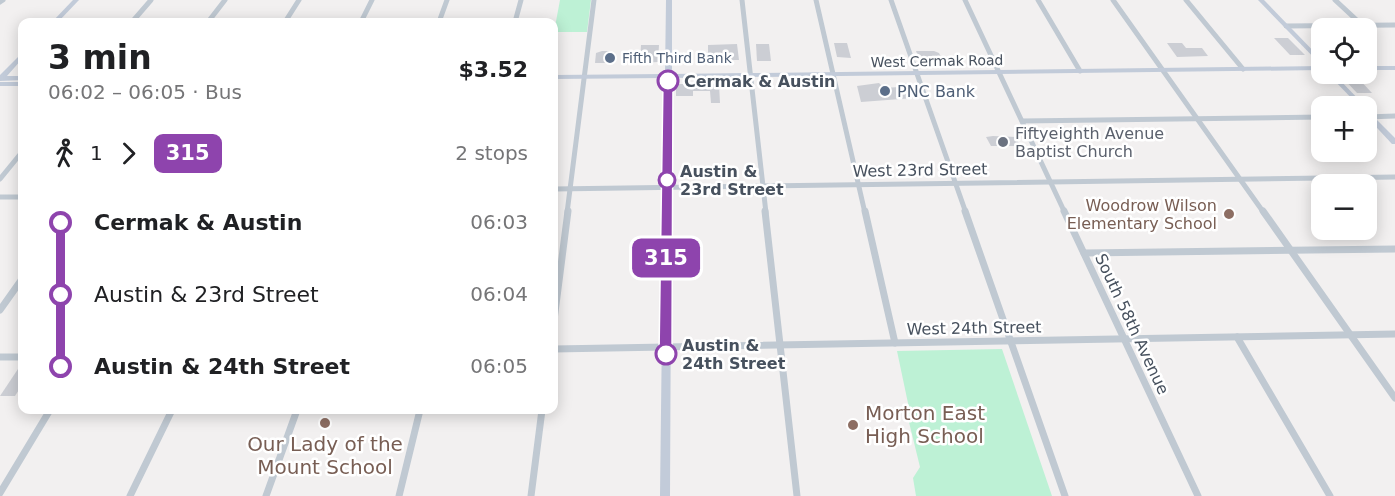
<!DOCTYPE html>
<meta charset="utf-8">
<style>
body{margin:0;font-family:"DejaVu Sans",sans-serif;background:#f6f6f6;color:#202124;height:100vh;display:flex;flex-direction:column;font-size:22px;white-space:nowrap}
*{box-sizing:border-box;margin:0}
p{font-size:20px;color:#757577}
.icon{flex:none;width:33px;height:33px;fill:none;stroke:currentColor;stroke-width:2;stroke-linecap:round;stroke-linejoin:round}
.map{position:relative;flex:1;overflow:hidden}
.sheet{position:absolute;left:18px;top:18px;width:540px;height:396px;display:flex;flex-direction:column;background:#fff;border-radius:12px;box-shadow:0 3px 15px #0003}
.sheet>*{flex:none}
.badge{padding:0 12px;border-radius:9px;font-size:21px;line-height:39px}
.tools{position:absolute;left:1311px;top:18px;display:grid;gap:12px}
.tools a{display:grid;place-items:center;width:66px;height:66px;border-radius:12px;background:#fff;box-shadow:0 3px 15px #0003;font-size:30px}
.map>.badge{position:absolute;translate:-50% -50%;box-shadow:0 0 0 3px #fff}
.legs{display:flex;align-items:center;gap:9px;height:66px;padding:0 30px;font-size:20px}
.legs p{margin-inline-start:auto}
.head{display:flex;align-items:center;justify-content:space-between;height:102px;padding:0 30px}
h1{font-size:33px;font-weight:800;line-height:45px}
ul{padding:0 30px;list-style:none}
li{display:flex;align-items:center;gap:21px;height:72px;font-size:22px}
li i{display:grid;place-items:center;width:9px;height:100%;margin:0 8px;background:currentColor}
li i::after{content:'';width:15px;height:15px;margin:-8px;border:4px solid;border-radius:50%;background:#fff}
li p{margin-inline-start:auto}
li:first-child i{background:linear-gradient(#0000 50%,currentColor 0)}
li:last-child i{background:linear-gradient(currentColor 50%,#0000 0)}
.map>svg:first-child{display:block}
.green{fill:#bdf1d5}
.building{fill:#ccced4}
.lines{fill:none;stroke-linecap:round;stroke-linejoin:round}
.street-far1{stroke:#c0c9d2;stroke-width:5}
.street{stroke:#c0c9d2;stroke-width:7}
.secondary{fill:#c2cbd9;fill-rule:evenodd}
.line-1{fill:#8e44ad;stroke:#fff;stroke-width:1.5}
.service-dot{fill:#5c6f8a;stroke:#fff;stroke-width:2}
.stop-1-dot{fill:#fff;stroke:#8e44ad;stroke-width:3}
.worship-dot{fill:#6b7280;stroke:#fff;stroke-width:2}
.education-dot{fill:#8d6e63;stroke:#fff;stroke-width:2}
.labels{text-anchor:middle;dominant-baseline:central;stroke-width:5;stroke-linejoin:round;paint-order:stroke}
.far-service-label{font-size:14px;fill:#4e5e75;stroke:#fff;text-anchor:start}
.far-street-label{font-size:14px;fill:#47515e;stroke:#fff}
.stop-label{font-size:16px;font-weight:bold;fill:#47515e;stroke:#fff;text-anchor:start}
.service-label{font-size:16px;fill:#4e5e75;stroke:#fff;text-anchor:start}
.worship-label{font-size:16px;fill:#5b616d;stroke:#fff;text-anchor:start}
.street-label{font-size:16px;fill:#47515e;stroke:#fff}
.education-label{font-size:16px;fill:#785e54;stroke:#fff;text-anchor:end}
.near-education-label{font-size:20px;fill:#785e54;stroke:#fff;text-anchor:start}
</style>
<div class="map">
<svg width="1395" height="496" viewBox="0 0 1395 496">
<rect width="100%" height="100%" fill="#f2f0f0"/>
<g class="green">
<polygon points="560,0 591,0 587,32 554,32"/>
<polygon points="1002,349 1052,496 916,496 913,478 920,467 907,414 909,408 897,351"/>
</g>
<g class="building">
<polygon points="1274,38 1288,38 1305,55 1290,55"/>
<polygon points="834,43 847,43 851,58 837,57"/>
<polygon points="1167,43 1182,43 1186,48 1202,48 1208,56 1177,57"/>
<polygon points="737,44 739,60 708,60 708,45"/>
<polygon points="756,44 769,44 771,61 757,61"/>
<polygon points="641,45 659,45 658,62 640,63"/>
<polygon points="602,51 611,51 610,63 595,63 596,53"/>
<polygon points="916,51 934,51 939,53 942,59 919,59"/>
<polygon points="1341,76 1356,76 1372,93 1357,93"/>
<polygon points="879,83 884,88 899,87 897,83 909,83 914,98 861,102 857,86"/>
<polygon points="676,84 719,84 720,103 711,103 710,91 693,91 693,96 676,96"/>
<polygon points="993,136 1016,137 1020,146 991,146 986,137"/>
<polygon points="22,363 22,385 15,396 0,396"/>
</g>
<g class="lines">
<g class="street-far1">
<polyline points="742,0 766,213"/>
<polyline points="816,0 865,213"/>
<polyline points="891,0 966,213"/>
<polyline points="965,0 1065,213"/>
<polyline points="1038,0 1080,71"/>
<polyline points="1113,0 1264,213"/>
<polyline points="1186,0 1243,69"/>
<polyline points="1335,0 1362,25"/>
<polyline points="0,2 3,0"/>
<polyline points="132,22 151,0"/>
<polyline points="208,22 225,0"/>
<polyline points="285,22 299,0"/>
<polyline points="361,22 372,0"/>
<polyline points="439,22 447,0"/>
<polyline points="515,22 521,0"/>
<polyline points="1286,26 1395,25"/>
<polyline points="1366,117 1395,116"/>
<polyline points="1022,121 1322,117"/>
<polyline points="0,179 22,152"/>
<polyline points="554,189 1395,177"/>
<polyline points="0,197 22,197"/>
<polyline points="567,213 594,0"/>
</g>
<g class="street">
<polyline points="765,211 797,496"/>
<polyline points="865,211 895,343"/>
<polyline points="965,211 1065,496"/>
<polyline points="1064,211 1198,496"/>
<polyline points="1263,211 1395,398"/>
<polyline points="1084,253 1395,249"/>
<polyline points="0,310 22,279"/>
<polyline points="554,320 568,211"/>
<polyline points="1237,337 1330,496"/>
<polyline points="554,349 1395,334"/>
<polyline points="0,357 22,357"/>
<polyline points="0,493 50,410"/>
<polyline points="130,496 172,410"/>
<polyline points="266,496 297,410"/>
<polyline points="399,496 420,410"/>
<polyline points="531,496 542,410"/>
</g>
<g class="secondary">
<polygon points="73,0 79,0 58,22 52,22"/>
<polygon points="666,0 672,0 672,74 1322,66 1322,70 672,78 670,496 660,496 665,78 554,79 554,75 665,74"/>
<polygon points="1258,0 1264,0 1322,60 1322,66"/>
<polygon points="22,54 22,59 7,76 22,76 22,80 0,81 0,75 20,55"/>
<rect x="1366" y="66" width="29" height="4"/>
<polygon points="1328,74 1334,74 1365,106 1359,106"/>
<rect x="0" y="82" width="22" height="4"/>
<polygon points="1366,109 1395,138 1395,144 1392,144 1366,116"/>
</g>
</g>
<polygon class="line-1" points="668,78 673,81 672,354 666,359 659,354 663,81"/>
<g class="service-dot">
<circle cx="610" cy="58" r="6"/>
<circle cx="885" cy="91" r="6"/>
</g>
<g class="stop-1-dot">
<circle cx="668" cy="81" r="10"/>
<circle cx="667" cy="180" r="8"/>
<circle cx="666" cy="354" r="10"/>
</g>
<circle class="worship-dot" cx="1003" cy="142" r="6"/>
<g class="education-dot">
<circle cx="1229" cy="214" r="6"/>
<circle cx="325" cy="423" r="6"/>
<circle cx="853" cy="425" r="6"/>
</g>
<g class="labels">
<g class="far-service-label">
<text x="622" y="58">Fifth Third Bank</text>
</g>
<g class="far-street-label">
<text transform="translate(937 61) rotate(-1)">West Cermak Road</text>
</g>
<g class="stop-label">
<text x="684" y="81">Cermak &amp; Austin</text>
<text x="680" y="171">Austin &amp;<tspan x="680" dy="18">23rd Street</tspan></text>
<text x="682" y="345">Austin &amp;<tspan x="682" dy="18">24th Street</tspan></text>
</g>
<g class="service-label">
<text x="897" y="91">PNC Bank</text>
</g>
<g class="worship-label">
<text x="1015" y="133">Fiftyeighth Avenue<tspan x="1015" dy="18">Baptist Church</tspan></text>
</g>
<g class="street-label">
<text transform="translate(920 170) rotate(-1)">West 23rd Street</text>
<text transform="translate(1132 324) rotate(65)">South 58th Avenue</text>
<text transform="translate(974 328) rotate(-1)">West 24th Street</text>
</g>
<g class="education-label">
<text x="1217" y="205">Woodrow Wilson<tspan x="1217" dy="18">Elementary School</tspan></text>
</g>
<g class="near-education-label">
<text x="865" y="413">Morton East<tspan x="865" dy="23">High School</tspan></text>
<text x="325" y="444" text-anchor="middle">Our Lady of the<tspan x="325" dy="23">Mount School</tspan></text>
</g>
</g>
</svg>
<div class="tools">
<a><svg class="icon" aria-label="locate" viewBox="0 0 24 24"><circle cx="12" cy="12" r="6"/><path d="M12 2v4M12 18v4M2 12h4M18 12h4"/></svg></a>
<a>+</a>
<a>−</a>
</div>
<b class="badge" style="left:666px;top:258px;background:#8e44ad;color:#fff">315</b>
<section class="sheet">
<div class="head"><div><h1>3 min</h1><p>06:02 – 06:05 · Bus</p></div><b>$3.52</b></div>
<div class="legs"><svg class="icon" aria-label="walk" viewBox="0 0 24 24"><circle cx="13" cy="4" r="2"/><path d="M13 8l-2 6 4 7M11 14l-3 7M7 12l3-4h3l4 4"/></svg>1<svg class="icon" aria-label="forward" viewBox="0 0 24 24"><path d="M9 5l7 7-7 7"/></svg><b class="badge" style="background:#8e44ad;color:#fff">315</b><p>2 stops</p></div>
<ul>
<li><i style="color:#8e44ad"></i><b>Cermak &amp; Austin</b><p>06:03</p></li>
<li><i style="color:#8e44ad"></i><span>Austin &amp; 23rd Street</span><p>06:04</p></li>
<li><i style="color:#8e44ad"></i><b>Austin &amp; 24th Street</b><p>06:05</p></li>
</ul>
</section>
</div>
